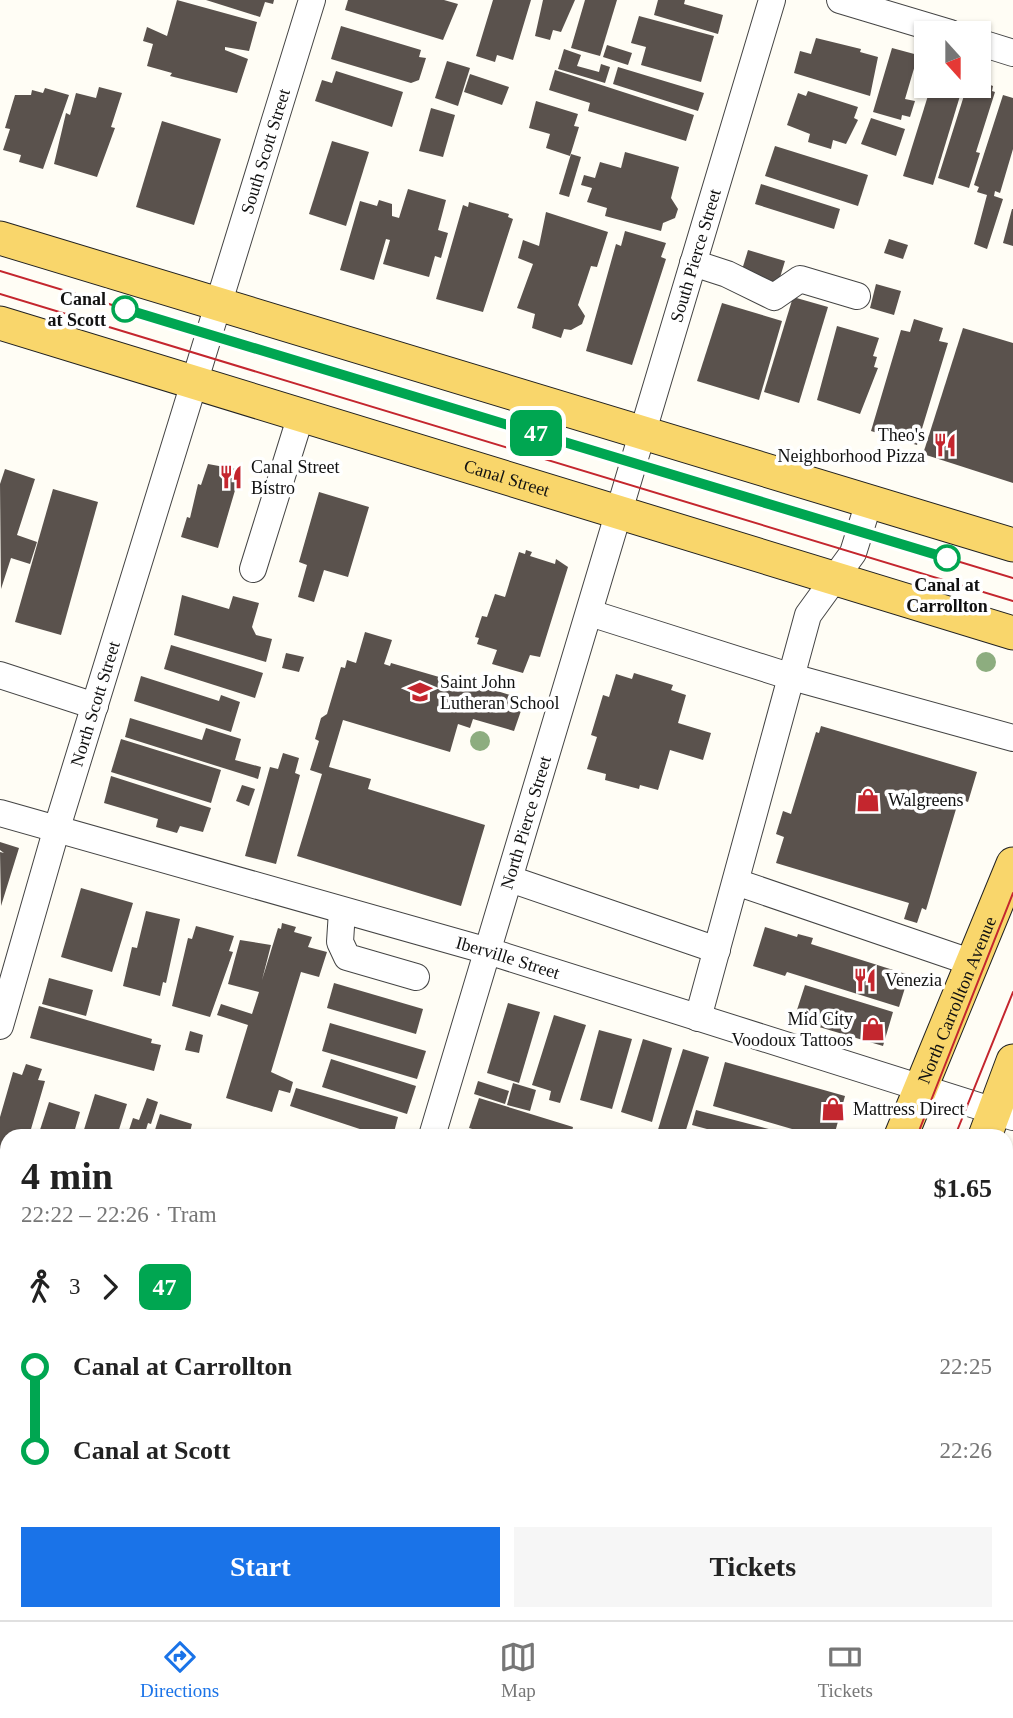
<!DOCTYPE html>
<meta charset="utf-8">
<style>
body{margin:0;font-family:Georgia,serif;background:#f6f6f6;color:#222;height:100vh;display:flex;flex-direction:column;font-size:26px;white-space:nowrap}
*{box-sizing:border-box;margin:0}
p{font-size:23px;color:#767676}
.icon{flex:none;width:38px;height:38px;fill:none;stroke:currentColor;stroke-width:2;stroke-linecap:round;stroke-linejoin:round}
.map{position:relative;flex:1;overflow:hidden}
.sheet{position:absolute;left:0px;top:1129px;width:1013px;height:492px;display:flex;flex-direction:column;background:#fff;border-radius:21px 21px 0 0;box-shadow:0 2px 5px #0004}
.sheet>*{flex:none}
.badge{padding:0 14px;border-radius:10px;font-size:24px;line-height:46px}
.needle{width:46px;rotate:159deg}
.fabs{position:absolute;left:914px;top:21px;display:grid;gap:14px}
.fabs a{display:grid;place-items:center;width:77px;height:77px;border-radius:0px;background:#fff;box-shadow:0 2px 5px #0004;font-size:35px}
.map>.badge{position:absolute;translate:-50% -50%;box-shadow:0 0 0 4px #fff}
.legs{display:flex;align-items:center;gap:10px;height:77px;padding:0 21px;font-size:23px}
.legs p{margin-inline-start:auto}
.overview{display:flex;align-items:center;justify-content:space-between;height:119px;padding:0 21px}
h1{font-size:38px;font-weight:700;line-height:52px}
.action{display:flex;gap:14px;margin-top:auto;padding:14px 21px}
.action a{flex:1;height:80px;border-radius:0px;background:#1a73e8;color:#fff;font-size:28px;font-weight:700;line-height:80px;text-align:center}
.action a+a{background:#f6f6f6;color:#222}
ul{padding:0 21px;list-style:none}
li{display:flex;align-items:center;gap:24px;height:84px;font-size:26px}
li i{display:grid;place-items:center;width:10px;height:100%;margin:0 9px;background:currentColor}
li i::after{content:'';width:18px;height:18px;margin:-9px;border:5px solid;border-radius:50%;background:#fff}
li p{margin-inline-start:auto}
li:first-child i{background:linear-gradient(#0000 50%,currentColor 0)}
li:last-child i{background:linear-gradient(currentColor 50%,#0000 0)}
.dock{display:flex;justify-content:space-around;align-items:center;height:98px;border-top:2px solid #e0e0e0;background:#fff;font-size:19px;color:#767676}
.dock a{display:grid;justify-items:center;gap:4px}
.dock .current{color:#1a73e8}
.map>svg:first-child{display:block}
.building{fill:#5a524d}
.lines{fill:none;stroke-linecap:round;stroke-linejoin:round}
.minor-casing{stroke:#444;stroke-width:28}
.major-casing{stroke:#222;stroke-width:35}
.minor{stroke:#fff;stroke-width:26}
.major{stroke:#f9d66b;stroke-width:33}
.tram{stroke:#c4262e;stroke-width:2}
.tree{fill:#8dad7f}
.line-1-casing{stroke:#fff;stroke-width:16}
.line-1{stroke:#00a651;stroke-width:10}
.stop-1-dot{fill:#fff;stroke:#00a651;stroke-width:3.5}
.labels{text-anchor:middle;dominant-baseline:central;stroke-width:7;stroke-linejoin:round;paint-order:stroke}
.street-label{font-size:18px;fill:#111;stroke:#fff}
.stop-label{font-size:18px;font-weight:bold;fill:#111;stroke:#fff;text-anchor:end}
.poi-label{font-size:18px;fill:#111;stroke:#fff;text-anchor:start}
</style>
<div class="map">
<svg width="1013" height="1620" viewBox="0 0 1013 1620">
<rect width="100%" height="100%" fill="#fffdf5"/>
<g class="building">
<polygon points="177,0 257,22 249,51 225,47 225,50 248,59 237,93 170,76 172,73 147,66 153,44 143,41 147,27 167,36"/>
<polygon points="206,0 274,0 273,4 265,2 260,17"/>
<polygon points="348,0 444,0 458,4 443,40 345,10"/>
<polygon points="493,0 531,0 513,60 497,55 495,62 476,56"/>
<polygon points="543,0 575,0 561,32 553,30 550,40 535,36"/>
<polygon points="585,0 617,0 600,56 571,48"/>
<polygon points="658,0 685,0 684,4 723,15 718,34 654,15"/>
<polygon points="639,16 714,36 701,82 641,65 646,47 631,43"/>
<polygon points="341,26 421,50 419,57 426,58 419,80 411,83 331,59"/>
<polygon points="816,38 861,49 860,52 878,57 870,96 794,73 800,51 811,54"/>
<polygon points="607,45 632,53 628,65 603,57"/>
<polygon points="892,48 918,55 905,99 915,101 910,117 902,115 901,120 873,112"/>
<polygon points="564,49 581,55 577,66 599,72 601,64 610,67 605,83 558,69"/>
<polygon points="447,61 470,68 458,106 435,98"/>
<polygon points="618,67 704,93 698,111 613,84"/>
<polygon points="555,70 694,115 686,141 588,111 590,103 549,90"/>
<polygon points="336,71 403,92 392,127 315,101 322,80 332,83"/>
<polygon points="470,74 509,87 502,105 464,92"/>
<polygon points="980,81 993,86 992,91 995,92 976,152 980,153 969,188 938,178 967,86 978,88"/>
<polygon points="931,86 963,86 933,185 903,176"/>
<polygon points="99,87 122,93 111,127 115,128 97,177 54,164 66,113 70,115 76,93 96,98"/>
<polygon points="45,88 69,95 43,169 19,162 21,155 3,150 10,129 5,128 15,95 31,95 32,90 43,93"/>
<polygon points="808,91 858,107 854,118 858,120 846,144 833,140 831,149 808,142 810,134 787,125 798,93 806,96"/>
<polygon points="1003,95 1013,98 1013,149 1000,193 995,191 994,196 1003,199 987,249 974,244 987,195 977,192 979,187 974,185"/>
<polygon points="536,101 578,114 574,126 579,127 570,156 546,148 550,134 529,128"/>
<polygon points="431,108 455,115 443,157 419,151"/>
<polygon points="871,118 905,129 896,156 861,144"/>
<polygon points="162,121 221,139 194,225 136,207"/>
<polygon points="332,141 369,152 346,226 309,214"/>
<polygon points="775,146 868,175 858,206 765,176"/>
<polygon points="625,152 679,167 671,198 678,209 675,218 663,223 661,231 605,216 607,208 587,202 592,188 581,185 584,175 595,178 600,162 621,168"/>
<polygon points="571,154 581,157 569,197 559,194"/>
<polygon points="761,184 840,209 834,229 755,204"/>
<polygon points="408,189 446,200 438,230 448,233 441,258 435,256 429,277 383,264 390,240 386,239 374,280 340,270 360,201 377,206 379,200 392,204 392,216 399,218"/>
<polygon points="469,202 509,214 508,217 513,219 483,312 436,299 463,205 468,207"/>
<polygon points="1012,209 1013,209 1013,246 1003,243"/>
<polygon points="546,212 608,232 597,267 591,266 578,305 585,316 582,324 571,330 564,329 561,338 532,328 535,314 517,308 533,264 518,258 523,240 539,246"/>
<polygon points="625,231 666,243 661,257 666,259 632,365 586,351 616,244 621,246"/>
<polygon points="889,239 908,245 903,259 884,253"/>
<polygon points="748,250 785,261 778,284 741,273"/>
<polygon points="876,284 901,291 894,315 870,308"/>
<polygon points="793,297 828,307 799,403 764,392"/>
<polygon points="722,303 782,321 759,400 697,381"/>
<polygon points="914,319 943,328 939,341 948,343 917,445 871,431 901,330 910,332"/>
<polygon points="837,326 879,338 873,356 877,357 874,367 878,368 860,414 817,400"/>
<polygon points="963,328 1013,343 1013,483 923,454"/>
<polygon points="208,464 241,470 218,548 181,537 187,517 190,518 198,484 201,485"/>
<polygon points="5,469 35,479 17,535 37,542 30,564 11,558 1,589 0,484"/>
<polygon points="53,489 98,502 61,635 15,622"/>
<polygon points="319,492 369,507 348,577 324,570 314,602 298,597 307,565 299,562"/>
<polygon points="526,550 532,552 530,556 555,564 556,559 568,567 540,657 530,655 523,673 492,664 497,650 477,644 479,638 475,637 482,616 487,617 495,594 505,597 519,552 525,554"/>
<polygon points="182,595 229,609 233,596 259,603 252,627 256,635 272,639 266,662 174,635"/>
<polygon points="365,632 392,640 384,664 390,666 391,663 470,686 471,683 520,698 518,703 523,705 514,731 473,719 470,728 458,724 450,752 343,720 329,767 371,779 368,789 485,825 461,906 297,856 322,774 310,770 319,741 315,739 321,718 327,714 341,667 345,668 347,660 356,663"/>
<polygon points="171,645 263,673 255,698 164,669"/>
<polygon points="286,653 304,657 299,672 282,668"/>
<polygon points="634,673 673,685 671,690 686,695 678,723 711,733 703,760 670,750 658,790 640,785 639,789 605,780 606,774 587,769 597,737 591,735 603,695 609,697 616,674 632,679"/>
<polygon points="141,676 219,701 221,695 240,702 231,732 134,701"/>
<polygon points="130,718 202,740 206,728 241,739 235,760 261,767 258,779 125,737"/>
<polygon points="821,726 977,772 968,802 959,799 926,910 922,908 917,923 904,919 909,903 776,863 784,837 776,834 783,811 791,814 816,732 819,733"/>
<polygon points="121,739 221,770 211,803 111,772"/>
<polygon points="283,753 299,758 295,773 300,775 276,864 245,856 270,767 278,769"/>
<polygon points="111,776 211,808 203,832 180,826 177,833 156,827 158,819 104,803"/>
<polygon points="242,785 255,789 249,806 236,801"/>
<polygon points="0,842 19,848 1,906 0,852 4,853 0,850"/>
<polygon points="81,888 133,903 112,972 61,957"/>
<polygon points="146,911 180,919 166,983 163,982 160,996 123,986 132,947 137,948"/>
<polygon points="282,923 296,927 294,932 312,937 308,947 327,952 319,977 301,972 271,1072 293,1082 290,1093 279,1090 272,1112 226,1098 248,1025 217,1015 221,1004 252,1014 259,992 228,984 240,940 271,945 262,980 278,928 281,929"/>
<polygon points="196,926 234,936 229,951 233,952 210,1017 172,1006 188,938 192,939"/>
<polygon points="765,927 797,937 798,934 813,938 811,944 909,975 899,1007 787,972 785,976 753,966"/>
<polygon points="49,978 93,990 86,1016 42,1004"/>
<polygon points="334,983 423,1009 416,1034 327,1008"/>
<polygon points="805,985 893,1012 883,1046 809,1024 811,1017 796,1013"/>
<polygon points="508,1003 540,1012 519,1083 487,1073"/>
<polygon points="39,1006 152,1039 151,1043 161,1045 154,1071 30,1038"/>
<polygon points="554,1015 586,1025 560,1103 549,1100 551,1091 532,1085"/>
<polygon points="330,1023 426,1051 417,1079 322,1051"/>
<polygon points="599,1030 632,1039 612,1109 580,1100"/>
<polygon points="190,1031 203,1035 199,1053 185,1050"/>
<polygon points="643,1039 672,1048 652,1122 621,1112"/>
<polygon points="683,1049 709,1057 684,1136 656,1136"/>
<polygon points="331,1059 416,1086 407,1114 322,1087"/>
<polygon points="725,1062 845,1096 834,1136 816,1136 713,1106"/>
<polygon points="26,1064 42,1069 38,1080 45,1081 29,1136 7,1136 7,1187 0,1185 0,1117 13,1072 22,1075"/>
<polygon points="478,1081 509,1091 505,1104 474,1094"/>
<polygon points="513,1083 536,1090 530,1111 507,1105"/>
<polygon points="296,1088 398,1117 393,1136 381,1136 290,1106"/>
<polygon points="95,1094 127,1104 117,1136 82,1136"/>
<polygon points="147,1098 158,1102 151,1124 148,1123 144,1136 127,1136 133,1118 139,1120"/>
<polygon points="479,1098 573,1127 571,1136 495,1136 469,1128"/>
<polygon points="49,1102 80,1112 73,1136 38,1136"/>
<polygon points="696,1110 792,1135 792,1136 733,1136 692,1125"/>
<polygon points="160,1114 192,1124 189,1136 153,1136"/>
<polygon points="1006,1259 1013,1261 1013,1402 1006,1400"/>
<polygon points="0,1312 7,1314 7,1508 0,1506"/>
<polygon points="30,1614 135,1614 133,1620 28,1620"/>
<polygon points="394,1614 562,1614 559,1620 391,1620"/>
<polygon points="857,1614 943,1614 941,1620 855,1620"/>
</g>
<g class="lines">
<g class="minor-casing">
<g id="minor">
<polyline points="840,0 950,33"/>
<polyline points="978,42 1013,53"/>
<polyline points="693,263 727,274 774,297 800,279 857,296"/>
<polyline points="253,569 301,415"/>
<polyline points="590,613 792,677 1013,738"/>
<polyline points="0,675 95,706"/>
<path id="s1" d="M0,813L488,951L1013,1117"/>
<polyline points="510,879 717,950"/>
<polyline points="736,882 973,963"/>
<polyline points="342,911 340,942 347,957 416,977"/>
<polyline points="698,1018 808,615 853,553 869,502"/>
<path id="s2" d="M0,1026L56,831L312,0"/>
<path id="s3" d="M432,1136L772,0"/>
<polyline points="0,1229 7,1231"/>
<polyline points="0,1258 7,1260"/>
<polyline points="1006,1449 1013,1452"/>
<polyline points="1006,1531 1013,1533"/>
<polyline points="0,1551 7,1553"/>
<polyline points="1006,1564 1013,1566"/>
<polyline points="144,1620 146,1614"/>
<polyline points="284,1620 286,1614"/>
</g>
</g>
<g class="major-casing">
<g id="major">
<polyline points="0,238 1013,545"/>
<path id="s4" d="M0,323L1013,633"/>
<path id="s5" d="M901,1136L1013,864"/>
<polyline points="985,1136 1013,1061"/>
<polyline points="700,1620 702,1614"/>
<polyline points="791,1620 793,1614"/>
</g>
</g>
<use href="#minor" class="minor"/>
<use href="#major" class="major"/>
<g class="tram">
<polyline points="0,271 1013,578"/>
<polyline points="0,294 1013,601"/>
<polyline points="917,1136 1013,893"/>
<polyline points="955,1136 1013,992"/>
<polyline points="725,1620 728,1614"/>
<polyline points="766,1620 768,1614"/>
</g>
</g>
<g class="tree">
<circle cx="986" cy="662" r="10"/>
<circle cx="480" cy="741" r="10"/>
</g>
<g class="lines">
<g class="line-1-casing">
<polyline id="line-1" points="125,309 947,558"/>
</g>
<use href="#line-1" class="line-1"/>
</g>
<defs>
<g id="restaurant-bare" transform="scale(1.89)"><path d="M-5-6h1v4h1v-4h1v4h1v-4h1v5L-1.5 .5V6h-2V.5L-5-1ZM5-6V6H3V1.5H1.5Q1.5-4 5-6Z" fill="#c4262e" stroke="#fff" stroke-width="2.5" paint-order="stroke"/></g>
<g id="school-bare" transform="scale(1.89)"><path d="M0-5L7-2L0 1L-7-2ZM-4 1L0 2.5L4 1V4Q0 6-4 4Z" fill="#c4262e" stroke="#fff" stroke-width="2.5" paint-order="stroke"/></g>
<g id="shop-bare" transform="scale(1.89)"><path d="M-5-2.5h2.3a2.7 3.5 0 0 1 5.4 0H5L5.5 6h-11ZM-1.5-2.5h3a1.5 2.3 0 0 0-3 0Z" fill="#c4262e" stroke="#fff" stroke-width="2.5" paint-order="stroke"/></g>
</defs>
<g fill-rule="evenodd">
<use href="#restaurant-bare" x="945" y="445"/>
<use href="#restaurant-bare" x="231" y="477"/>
<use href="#school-bare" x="420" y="692"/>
<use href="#shop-bare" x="868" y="800"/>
<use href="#restaurant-bare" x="865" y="980"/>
<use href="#shop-bare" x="873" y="1029"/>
<use href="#shop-bare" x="833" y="1109"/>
</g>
<g class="stop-1-dot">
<circle cx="125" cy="309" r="12"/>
<circle cx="947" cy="558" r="12"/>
</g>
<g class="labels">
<g class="street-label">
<text stroke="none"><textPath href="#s2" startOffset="914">South Scott Street</textPath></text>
<text stroke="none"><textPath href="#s3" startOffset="919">South Pierce Street</textPath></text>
<text stroke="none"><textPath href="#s4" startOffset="530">Canal Street</textPath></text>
<text stroke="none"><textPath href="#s2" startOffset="336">North Scott Street</textPath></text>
<text stroke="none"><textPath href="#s3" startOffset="327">North Pierce Street</textPath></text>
<text stroke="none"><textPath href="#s1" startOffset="528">Iberville Street</textPath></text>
<text stroke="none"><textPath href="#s5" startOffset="147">North Carrollton Avenue</textPath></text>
</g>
<g class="stop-label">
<text x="106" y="299">Canal<tspan x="106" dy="21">at Scott</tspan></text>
<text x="947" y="585" text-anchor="middle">Canal at<tspan x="947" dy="21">Carrollton</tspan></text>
</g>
<g class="poi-label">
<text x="925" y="435" text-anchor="end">Theo's<tspan x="925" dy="21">Neighborhood Pizza</tspan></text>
<text x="251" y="467">Canal Street<tspan x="251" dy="21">Bistro</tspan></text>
<text x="440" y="682">Saint John<tspan x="440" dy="21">Lutheran School</tspan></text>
<text x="888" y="800">Walgreens</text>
<text x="885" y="980">Venezia</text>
<text x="853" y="1019" text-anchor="end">Mid City<tspan x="853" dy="21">Voodoux Tattoos</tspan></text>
<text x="853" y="1109">Mattress Direct</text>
</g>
</g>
</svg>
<div class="fabs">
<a><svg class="needle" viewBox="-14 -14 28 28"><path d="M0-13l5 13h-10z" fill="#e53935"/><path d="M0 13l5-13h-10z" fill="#767676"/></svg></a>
</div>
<b class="badge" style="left:536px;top:433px;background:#00a651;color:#fff">47</b>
<section class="sheet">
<div class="overview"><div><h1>4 min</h1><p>22:22 – 22:26 · Tram</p></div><b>$1.65</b></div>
<div class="legs"><svg class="icon" aria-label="walk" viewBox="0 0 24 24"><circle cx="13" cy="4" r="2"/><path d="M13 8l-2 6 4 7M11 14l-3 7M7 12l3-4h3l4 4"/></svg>3<svg class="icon" aria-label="forward" viewBox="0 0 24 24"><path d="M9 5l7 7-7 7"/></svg><b class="badge" style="background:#00a651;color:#fff">47</b></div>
<ul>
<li><i style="color:#00a651"></i><b>Canal at Carrollton</b><p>22:25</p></li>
<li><i style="color:#00a651"></i><b>Canal at Scott</b><p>22:26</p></li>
</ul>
<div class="action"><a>Start</a><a>Tickets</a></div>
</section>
</div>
<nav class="dock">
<a class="current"><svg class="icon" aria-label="directions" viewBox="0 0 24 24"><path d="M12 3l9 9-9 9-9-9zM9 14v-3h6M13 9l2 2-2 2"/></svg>Directions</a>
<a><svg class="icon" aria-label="map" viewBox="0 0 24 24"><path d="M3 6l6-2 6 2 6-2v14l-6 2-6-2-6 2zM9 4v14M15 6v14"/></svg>Map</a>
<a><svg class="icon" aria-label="tickets" viewBox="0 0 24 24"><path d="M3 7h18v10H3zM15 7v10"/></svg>Tickets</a>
</nav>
